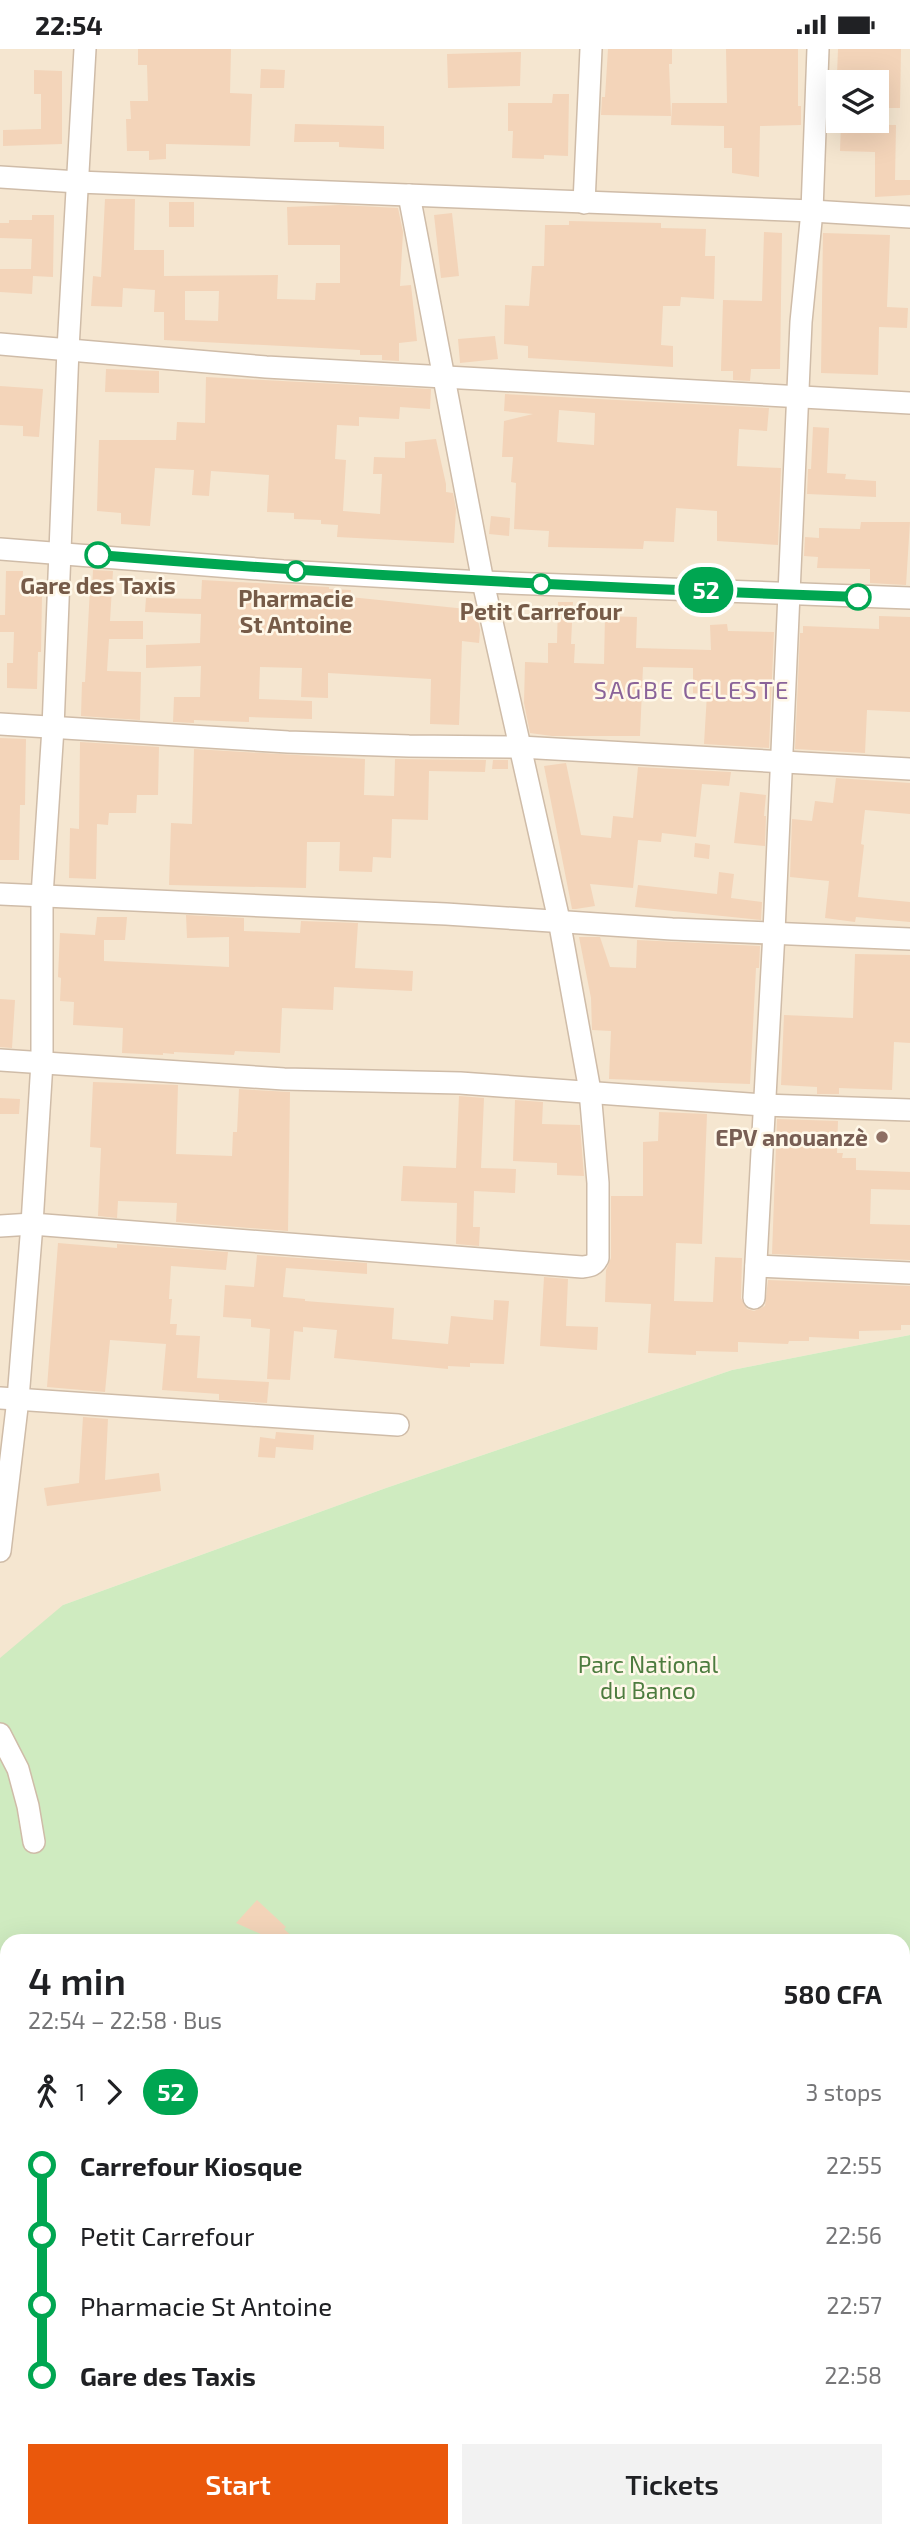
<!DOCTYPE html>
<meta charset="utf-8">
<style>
body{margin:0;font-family:"Exo 2",sans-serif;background:#f2f2f2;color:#202124;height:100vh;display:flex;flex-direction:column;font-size:26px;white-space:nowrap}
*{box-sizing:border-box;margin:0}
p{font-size:23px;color:#757577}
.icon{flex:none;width:38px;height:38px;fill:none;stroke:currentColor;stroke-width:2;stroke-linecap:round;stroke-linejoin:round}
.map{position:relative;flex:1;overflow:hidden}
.drawer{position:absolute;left:0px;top:1885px;width:910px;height:604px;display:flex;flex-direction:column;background:#fff;border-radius:21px 21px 0 0;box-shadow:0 7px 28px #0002}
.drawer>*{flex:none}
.badge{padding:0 14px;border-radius:23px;font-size:24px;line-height:46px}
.tools{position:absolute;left:826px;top:21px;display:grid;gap:14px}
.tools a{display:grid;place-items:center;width:63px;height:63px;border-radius:0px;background:#fff;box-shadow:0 7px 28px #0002;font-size:35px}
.map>.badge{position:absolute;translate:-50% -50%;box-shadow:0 0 0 4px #fff}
.legs{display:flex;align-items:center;gap:10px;height:77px;padding:0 28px;font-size:23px}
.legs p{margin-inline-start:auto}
.headline{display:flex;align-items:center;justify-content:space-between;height:119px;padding:0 28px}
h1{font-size:38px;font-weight:600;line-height:52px}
.action{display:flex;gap:14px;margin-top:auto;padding:14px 28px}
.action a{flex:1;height:80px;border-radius:0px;background:#ea580c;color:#fff;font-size:28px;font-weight:600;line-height:80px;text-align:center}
.action a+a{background:#f2f2f2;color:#202124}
ul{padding:0 28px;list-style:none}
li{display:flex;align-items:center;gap:24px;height:70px;font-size:26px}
li i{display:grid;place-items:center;width:10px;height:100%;margin:0 9px;background:currentColor}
li i::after{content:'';width:18px;height:18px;margin:-9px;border:5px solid;border-radius:50%;background:#fff}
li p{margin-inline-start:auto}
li:first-child i{background:linear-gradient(#0000 50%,currentColor 0)}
li:last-child i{background:linear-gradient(currentColor 50%,#0000 0)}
.status{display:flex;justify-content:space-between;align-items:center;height:49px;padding:0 35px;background:#fff;direction:ltr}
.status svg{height:19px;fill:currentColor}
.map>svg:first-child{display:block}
.residential{fill:#f5e6d0;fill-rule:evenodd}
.green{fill:#cfebc0;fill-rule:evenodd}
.building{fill:#f3d4b9;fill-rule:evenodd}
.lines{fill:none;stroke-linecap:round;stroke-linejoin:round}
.minor-casing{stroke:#cfbca8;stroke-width:24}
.minor{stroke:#fff;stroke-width:21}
.line-1-casing{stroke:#fff;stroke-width:16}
.line-1{stroke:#00a651;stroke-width:10}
.stop-1-dot{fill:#fff;stroke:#00a651;stroke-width:3.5}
.education-dot{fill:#8d6e63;stroke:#fff8e9;stroke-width:2.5}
.labels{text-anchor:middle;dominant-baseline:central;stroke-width:5;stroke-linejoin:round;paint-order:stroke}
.stop-label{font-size:23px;font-weight:bold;fill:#765b48;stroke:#fff8e9}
.education-label{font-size:23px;font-weight:bold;fill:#785e54;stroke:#fff8e9;text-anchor:end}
.park-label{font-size:23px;fill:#4d7c3f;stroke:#fff8e9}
.neighbourhood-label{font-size:24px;letter-spacing:2px;fill:#8a6399;stroke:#fff8e9}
</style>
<div class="status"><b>22:54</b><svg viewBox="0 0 49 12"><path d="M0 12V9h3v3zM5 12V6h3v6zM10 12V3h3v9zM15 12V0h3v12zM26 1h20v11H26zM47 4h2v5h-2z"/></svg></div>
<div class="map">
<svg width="910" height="2488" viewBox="0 0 910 2488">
<rect width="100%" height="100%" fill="#fdf4e2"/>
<path class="residential" d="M0,0H910V1286L732,1321L386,1439L63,1556L7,1892L0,2402ZM838,33H877V72H838Z"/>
<path class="green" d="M910,1286V2488H0V1609L63,1556L386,1439L732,1321ZM7,1892H903V2482H7Z"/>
<g class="building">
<polygon points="138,0 231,0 230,44 252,45 250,97 166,95 166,110 149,111 149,102 127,102 126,70 131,70 130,52 148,52 147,16 138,16"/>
<polygon points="608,0 672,0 672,15 669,15 671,67 601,66 602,48 605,48"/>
<polygon points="726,0 798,0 798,57 801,57 801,76 760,77 759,128 732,124 732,99 724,99 724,77 671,76 672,54 727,54"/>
<polygon points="838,0 901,0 900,59 885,59 886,26 837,26"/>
<polygon points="521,3 520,37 448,39 447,5"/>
<polygon points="261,20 285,21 284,39 260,39"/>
<polygon points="34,21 62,22 62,95 3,97 3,81 41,80 41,45 34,45"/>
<polygon points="553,45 569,45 568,107 544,106 544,110 512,109 513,82 508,82 508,54 552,54"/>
<polygon points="295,75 384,77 384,100 339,98 339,93 294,93"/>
<polygon points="841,75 896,76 895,131 910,131 910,146 875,148 875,103 840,102"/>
<path d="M105,150H135L134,201H164V227L278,226L277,250L315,251L316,234H340V196H288L287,158L340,156L398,159L403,183L400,237L411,236L417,292L399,294V312L382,311V306H360V301L164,291V263H154L155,241L123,239L122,258L91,257L93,227L101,228ZM185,242H219L218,272L185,271Z"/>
<rect x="169" y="153" width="25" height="25"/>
<polygon points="452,164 459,227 441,229 434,166"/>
<polygon points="32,166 54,166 53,228 33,227 32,245 0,243 0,220 31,220 32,190 0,189 0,174 9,174 9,171 32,171"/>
<polygon points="569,172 661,174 661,179 706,180 705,207 715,207 714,250 681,248 680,257 663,257 661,296 673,297 673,318 528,309 528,297 504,295 505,256 529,257 532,217 544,217 545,176 569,176"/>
<polygon points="764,183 782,184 780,320 751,320 750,332 733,331 733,322 721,322 723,251 762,252"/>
<polygon points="823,184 890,186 887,258 908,259 907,279 879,278 878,326 821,324"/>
<polygon points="495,287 498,310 460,314 458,290"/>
<polygon points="106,320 159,322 159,344 105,343"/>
<polygon points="206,328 431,340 430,360 400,358 399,370 359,368 359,377 337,376 335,410 346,411 343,462 380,465 382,425 373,425 374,408 405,409 405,393 436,390 446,435 446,443 453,444 456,460 454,494 337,488 338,476 321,475 321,471 294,470 294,464 267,463 269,426 211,422 209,447 192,446 194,421 155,419 150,477 121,475 121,464 97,462 99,391 176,391 177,373 205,374"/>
<polygon points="0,337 43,340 39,388 23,387 23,377 0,376"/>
<path d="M505,345L769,359L767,382L739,380L737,417L781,419L778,496L717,492V462L676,459L674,493L644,492L643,500L548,498L549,482L514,480L516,434L511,433L513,408H502L504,372L533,365L504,362ZM559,361L595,364L594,396L557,393Z"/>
<polygon points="813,378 829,379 827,424 846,425 845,430 876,432 876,448 807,445 808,420 811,420"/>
<polygon points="491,467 510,469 509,487 489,485"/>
<polygon points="861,473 910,473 906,536 870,534 870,520 817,519 818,508 804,507 805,488 819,489 819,479 860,480"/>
<polygon points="93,521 113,522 110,572 143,572 143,590 109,590 107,622 141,623 140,671 81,667 82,633 85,633 90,539 92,539"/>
<polygon points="6,522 23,522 22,547 42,547 41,603 38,603 37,640 7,639 7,614 13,614 14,583 0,583 0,566 5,566"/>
<polygon points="202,531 329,538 329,540 351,541 350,548 476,561 480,581 479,594 462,592 459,676 430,675 431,630 328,624 328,649 301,648 302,619 260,618 259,650 312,652 312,670 249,668 249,673 194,671 194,674 173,673 174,648 200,648 201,617 146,619 146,596 200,594 201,565 145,563 146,549 201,550"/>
<polygon points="558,553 573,553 571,595 575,595 574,614 604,615 605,567 637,568 636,599 711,601 710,576 727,575 728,582 774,583 769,699 704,695 707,645 693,644 693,619 643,618 640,687 552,687 530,684 524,654 525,613 548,614 548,594 557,594"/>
<polygon points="879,567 910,568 910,663 867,661 865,704 795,700 800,584 803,584 803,577 879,580"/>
<polygon points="0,689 26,690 25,756 20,756 19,811 0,811"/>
<polygon points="80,693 159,698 158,746 137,746 136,764 109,764 108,776 97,775 96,830 69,829 70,779 79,780"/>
<polygon points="194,700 365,710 364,746 394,747 395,710 486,711 485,723 429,722 428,771 392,770 391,809 373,808 372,823 339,822 340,793 307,793 306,839 169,836 171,774 192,775"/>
<polygon points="493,711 508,711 508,720 492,720"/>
<polygon points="566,714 581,786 611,789 613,767 633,769 638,718 731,723 729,737 702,735 696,788 662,784 661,793 638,791 633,839 590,835 595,857 576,860 572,860 544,717"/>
<polygon points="836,729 910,734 910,765 865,761 861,795 864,796 858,848 910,853 910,873 856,868 855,873 825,869 829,832 790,828 792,770 812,772 815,752 833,754"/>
<polygon points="740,743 766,746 764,767 766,767 765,797 734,794"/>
<polygon points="695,794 710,796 709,810 694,808"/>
<polygon points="719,823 734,825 731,849 762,853 761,871 635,858 638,836 717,845"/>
<polygon points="186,866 244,869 244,882 300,884 301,872 358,874 355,919 413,922 412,942 334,938 333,961 282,959 280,1004 235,1002 234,1006 174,1003 174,1005 163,1004 163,1006 122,1004 123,979 73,976 74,953 60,952 61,929 58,928 60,884 95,886 97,868 127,868 125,891 104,891 104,912 229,918 229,888 187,889"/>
<polygon points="579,888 600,888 610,918 636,919 637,891 760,897 759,919 756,919 750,1035 609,1030 611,982 592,981 591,949"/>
<polygon points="855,905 910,906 910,994 894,993 892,1041 839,1039 839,1045 817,1045 817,1038 781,1036 784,966 853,969"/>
<polygon points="0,950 15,951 12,999 0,998"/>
<polygon points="93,1033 178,1036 176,1105 232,1107 233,1083 237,1083 239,1040 290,1043 288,1182 176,1173 177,1154 118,1152 117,1169 98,1167 101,1099 90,1098"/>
<polygon points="459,1047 484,1049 481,1119 516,1120 515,1144 474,1142 473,1178 480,1178 479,1197 456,1195 457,1154 401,1152 403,1117 456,1119"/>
<polygon points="0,1049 20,1050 19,1065 0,1065"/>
<polygon points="515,1051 543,1053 542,1075 580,1076 584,1127 557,1126 557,1114 513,1112"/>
<polygon points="659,1063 707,1065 702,1195 676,1194 674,1252 713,1253 715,1208 742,1209 741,1249 747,1260 754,1262 765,1257 768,1231 910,1237 910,1276 901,1276 901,1281 859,1282 859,1290 809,1288 809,1292 789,1292 788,1295 738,1293 738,1303 696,1302 696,1306 648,1304 651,1255 605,1253 606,1221 611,1209 611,1147 643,1147 643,1093 658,1092"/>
<polygon points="777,1070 838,1072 837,1104 843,1104 842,1109 856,1109 856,1121 910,1123 910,1141 871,1140 870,1175 910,1176 910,1211 772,1205"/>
<polygon points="58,1194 117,1199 117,1195 228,1203 226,1221 171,1217 169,1250 172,1250 170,1275 177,1275 176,1286 200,1287 197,1329 269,1333 267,1354 219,1351 219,1345 162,1341 166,1295 110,1291 105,1343 47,1338"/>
<polygon points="257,1206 367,1214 367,1225 286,1219 283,1248 305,1250 305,1252 394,1259 392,1290 448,1295 451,1267 493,1271 494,1251 509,1252 504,1315 470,1314 470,1318 448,1317 448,1320 334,1309 337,1281 303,1278 303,1283 294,1282 290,1331 267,1330 270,1280 251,1278 251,1270 223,1268 225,1236 254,1238"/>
<polygon points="544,1228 568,1230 566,1277 598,1278 597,1301 540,1297"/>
<polygon points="83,1368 108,1370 105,1431 159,1424 161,1442 47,1457 44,1439 79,1434"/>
<polygon points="276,1383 314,1386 313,1401 276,1398 275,1409 258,1408 260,1388 275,1390"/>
<polygon points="257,1851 286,1878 284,1880 297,1892 258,1892 263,1886 236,1874"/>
</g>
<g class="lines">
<g class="minor-casing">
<g id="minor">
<polyline points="0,128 78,133 812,162 910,168"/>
<polyline points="584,154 591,0"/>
<polyline points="0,295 266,318 910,354"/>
<polyline points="0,500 283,522 483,533 910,549"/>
<polyline points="0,675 288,693 409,697 520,698 910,720"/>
<polyline points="0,845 446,865 672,880 910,890"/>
<polyline points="0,1011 284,1030 460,1034 763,1056 910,1061"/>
<path d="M0,1177L32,1175L582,1218C590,1217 594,1217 598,1209V1134L590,1042L559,871L483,533L409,146"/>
<polyline points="756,1217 910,1224"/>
<polyline points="754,1249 774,883 801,273 812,162 818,0"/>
<polyline points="0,1349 398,1376"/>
<polyline points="0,1502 18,1350 32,1175 42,1013 42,847 53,679 68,300 85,0"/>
<polyline points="0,1685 18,1720 28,1757 34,1793"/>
<polyline points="307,2482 319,2488"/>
</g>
</g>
<use href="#minor" class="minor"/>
</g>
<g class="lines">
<g class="line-1-casing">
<path id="line-1" d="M98,506C351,527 604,539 858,548"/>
</g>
<use href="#line-1" class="line-1"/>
</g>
<g class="stop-1-dot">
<circle cx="98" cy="506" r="12"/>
<circle cx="296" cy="522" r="9"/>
<circle cx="541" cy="535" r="9"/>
<circle cx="858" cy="548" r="12"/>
</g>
<circle class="education-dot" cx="882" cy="1088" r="7"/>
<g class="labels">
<g class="stop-label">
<text x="98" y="536">Gare des Taxis</text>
<text x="296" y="549">Pharmacie<tspan x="296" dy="26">St Antoine</tspan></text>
<text x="541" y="562">Petit Carrefour</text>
</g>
<g class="education-label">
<text x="868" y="1088">EPV anouanzè</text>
</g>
<g class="park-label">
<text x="648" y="1615">Parc National<tspan x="648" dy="26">du Banco</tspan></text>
</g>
<g class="neighbourhood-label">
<text x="692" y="640">SAGBE CELESTE</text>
</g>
</g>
</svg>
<div class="tools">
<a><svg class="icon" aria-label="layers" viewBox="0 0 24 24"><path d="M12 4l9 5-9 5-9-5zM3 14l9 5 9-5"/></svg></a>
</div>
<b class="badge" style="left:706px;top:541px;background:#00a651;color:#fff">52</b>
<section class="drawer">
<div class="headline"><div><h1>4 min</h1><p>22:54 – 22:58 · Bus</p></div><b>580 CFA</b></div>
<div class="legs"><svg class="icon" aria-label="walk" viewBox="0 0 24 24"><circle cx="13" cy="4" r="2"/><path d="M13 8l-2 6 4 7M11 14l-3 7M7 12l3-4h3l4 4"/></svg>1<svg class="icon" aria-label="forward" viewBox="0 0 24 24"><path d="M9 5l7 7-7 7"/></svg><b class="badge" style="background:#00a651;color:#fff">52</b><p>3 stops</p></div>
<ul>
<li><i style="color:#00a651"></i><b>Carrefour Kiosque</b><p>22:55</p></li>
<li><i style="color:#00a651"></i><span>Petit Carrefour</span><p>22:56</p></li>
<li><i style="color:#00a651"></i><span>Pharmacie St Antoine</span><p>22:57</p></li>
<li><i style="color:#00a651"></i><b>Gare des Taxis</b><p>22:58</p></li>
</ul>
<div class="action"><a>Start</a><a>Tickets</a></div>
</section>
</div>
